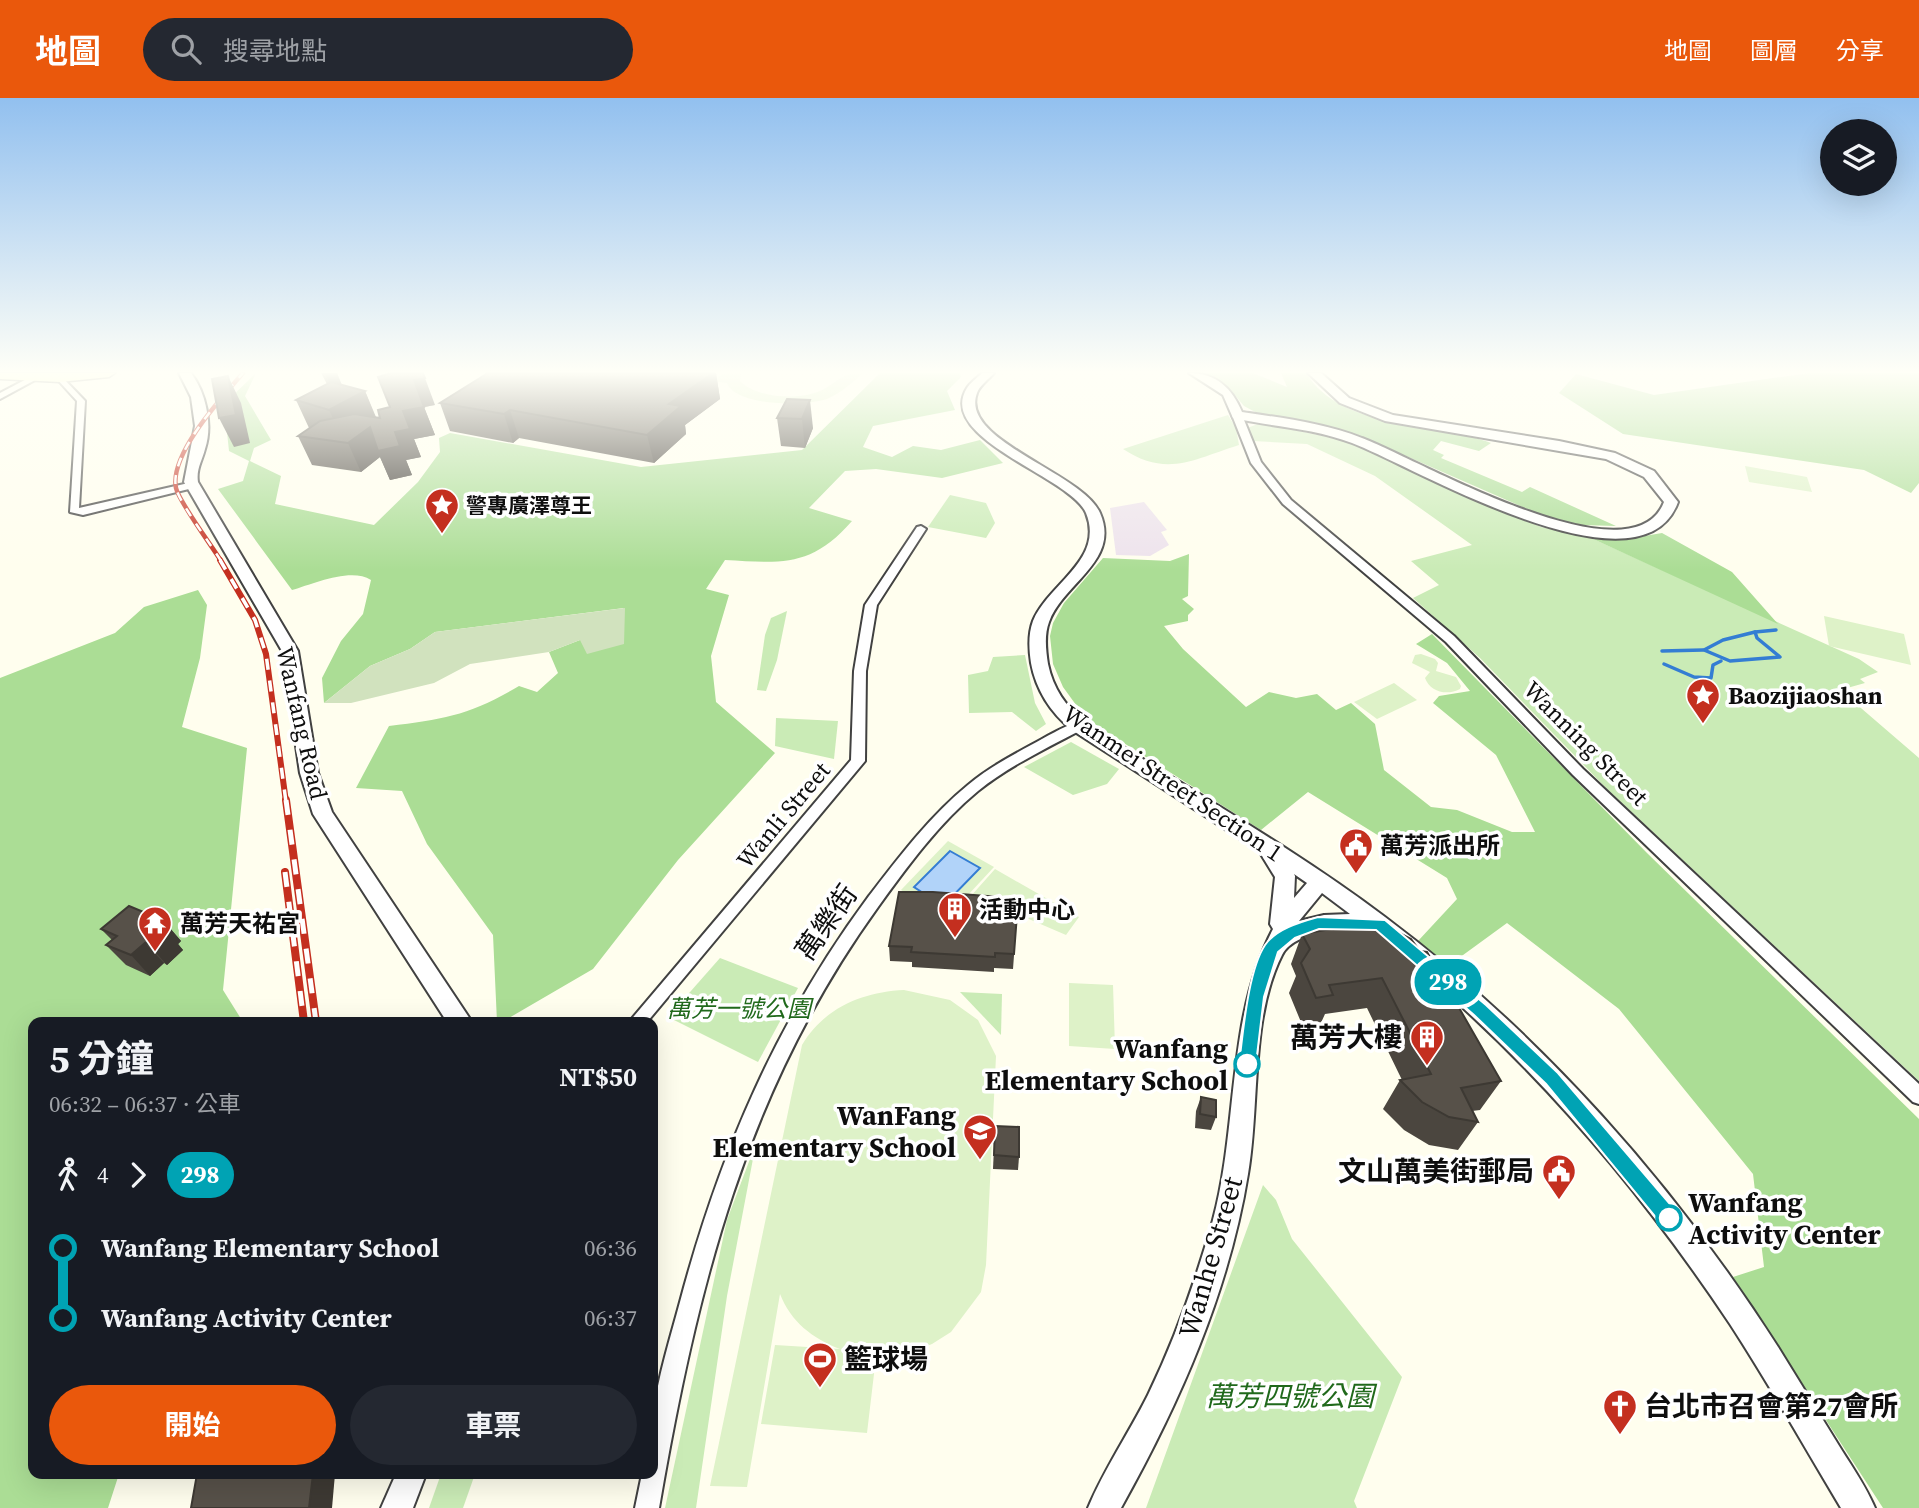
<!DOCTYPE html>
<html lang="zh-TW">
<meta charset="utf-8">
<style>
body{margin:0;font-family:"Source Serif 4","Noto Sans TC",serif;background:#242831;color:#f1f3f6;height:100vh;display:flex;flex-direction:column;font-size:26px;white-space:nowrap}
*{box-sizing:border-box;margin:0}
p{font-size:23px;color:#9ea1a6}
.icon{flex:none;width:38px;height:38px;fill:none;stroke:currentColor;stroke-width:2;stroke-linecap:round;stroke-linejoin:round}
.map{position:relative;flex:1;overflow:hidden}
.drawer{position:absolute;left:28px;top:919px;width:630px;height:462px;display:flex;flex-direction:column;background:#171b24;border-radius:14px;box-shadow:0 7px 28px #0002}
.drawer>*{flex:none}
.badge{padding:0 14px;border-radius:23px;font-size:24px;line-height:46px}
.controls{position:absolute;left:1820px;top:21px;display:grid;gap:14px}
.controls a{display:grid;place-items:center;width:77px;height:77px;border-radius:50%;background:#171b24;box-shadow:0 7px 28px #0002;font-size:35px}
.map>.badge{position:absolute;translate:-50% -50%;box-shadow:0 0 0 4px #fff}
.legs{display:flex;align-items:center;gap:10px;height:77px;padding:0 21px;font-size:23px}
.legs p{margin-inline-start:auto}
.headline{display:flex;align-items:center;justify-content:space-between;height:119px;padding:0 21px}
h1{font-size:38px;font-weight:700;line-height:52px}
.action{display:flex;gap:14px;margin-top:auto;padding:14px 21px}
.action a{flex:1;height:80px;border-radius:42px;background:#ea580c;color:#fff;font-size:28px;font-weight:700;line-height:80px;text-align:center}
.action a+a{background:#242831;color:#f1f3f6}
ul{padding:0 21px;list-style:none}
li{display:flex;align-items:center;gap:24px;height:70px;font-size:26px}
li i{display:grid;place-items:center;width:10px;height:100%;margin:0 9px;background:currentColor}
li i::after{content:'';width:18px;height:18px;margin:-9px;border:5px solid;border-radius:50%;background:#171b24}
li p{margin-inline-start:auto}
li:first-child i{background:linear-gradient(#0000 50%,currentColor 0)}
li:last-child i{background:linear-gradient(currentColor 50%,#0000 0)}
header{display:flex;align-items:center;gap:42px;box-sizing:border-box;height:98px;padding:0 35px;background:#ea580c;color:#fff}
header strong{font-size:33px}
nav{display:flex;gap:38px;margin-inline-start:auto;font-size:24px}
.search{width:490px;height:63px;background:#242831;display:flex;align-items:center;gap:18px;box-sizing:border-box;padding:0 24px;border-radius:38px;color:#9ea1a6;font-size:26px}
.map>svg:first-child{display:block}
.industrial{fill:#ede2ec}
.green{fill:#caebb6}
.forest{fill:#abdd95}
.cemetery{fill:#d1e2be}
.pitch{fill:#def2c8}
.water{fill:#b1d3f9;stroke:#347dd3;stroke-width:2}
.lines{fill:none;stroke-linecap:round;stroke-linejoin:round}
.stream{stroke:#347dd3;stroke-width:3.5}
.minor-casing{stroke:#414141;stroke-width:4}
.tertiary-casing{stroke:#414141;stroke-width:4}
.secondary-casing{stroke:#303030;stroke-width:3}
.minor{fill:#fff;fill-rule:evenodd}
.tertiary{fill:#fff;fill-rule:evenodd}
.secondary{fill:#fcffa9;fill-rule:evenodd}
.rail-far2-casing{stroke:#c42f1f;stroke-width:4.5}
.rail-far1-casing{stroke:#c42f1f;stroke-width:6}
.rail-casing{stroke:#c42f1f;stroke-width:8}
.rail-far2{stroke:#fff;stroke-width:2.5;stroke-dasharray:9;stroke-linecap:butt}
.rail-far1{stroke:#fff;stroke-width:3.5;stroke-dasharray:11;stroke-linecap:butt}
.rail{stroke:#fff;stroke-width:5;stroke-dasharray:15;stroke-linecap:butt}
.wall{fill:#4b463f}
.shaded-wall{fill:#3d3933}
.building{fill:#575149;stroke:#3d3933;stroke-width:2}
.line-1{fill:#00a3b4;stroke:#fff;stroke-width:2}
.stop-1-dot{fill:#fff;stroke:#00a3b4;stroke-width:3.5}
.labels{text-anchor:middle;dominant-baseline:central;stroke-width:7;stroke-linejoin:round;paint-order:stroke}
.far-poi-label{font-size:21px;font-weight:bold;fill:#0e0e0e;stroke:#fff;text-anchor:start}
.poi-label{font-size:24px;font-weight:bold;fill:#0e0e0e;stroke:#fff;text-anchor:start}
.street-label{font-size:24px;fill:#0e0e0e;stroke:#fff}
.park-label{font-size:24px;font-style:italic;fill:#20691b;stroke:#fff}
.near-street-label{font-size:28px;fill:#0e0e0e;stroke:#fff}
.near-poi-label{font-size:28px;font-weight:bold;fill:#0e0e0e;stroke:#fff;text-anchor:end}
.near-stop-label{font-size:28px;font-weight:bold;fill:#0e0e0e;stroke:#fff;text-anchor:end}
.near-park-label{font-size:28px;font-style:italic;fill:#20691b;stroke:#fff}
</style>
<header>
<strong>地圖</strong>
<div class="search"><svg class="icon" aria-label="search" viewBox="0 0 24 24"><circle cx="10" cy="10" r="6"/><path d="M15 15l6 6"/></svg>搜尋地點</div>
<nav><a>地圖</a><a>圖層</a><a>分享</a></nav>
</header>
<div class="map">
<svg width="1919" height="1410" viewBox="0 0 1919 1410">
<rect width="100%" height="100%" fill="#fffeee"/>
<polygon class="industrial" points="1144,404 1167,432 1161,434 1169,447 1150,458 1116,457 1110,410"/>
<g class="green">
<path d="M1228,317L1236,330L1239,347C1194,361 1167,380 1123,351Z"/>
<polygon points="1261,325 1351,344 1541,429 1591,440 1859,561 1878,574 1860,581 1865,585 1840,592 1919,660 1919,983 1607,691 1480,560 1413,500 1439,487 1411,463 1472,447 1375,378 1307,346 1253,343 1247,330"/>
<polygon points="950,397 986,405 995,425 986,440 928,429"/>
<polygon points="787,513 777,562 766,593 757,592 765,537 771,520"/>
<polygon points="1025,557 1035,605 1046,626 1036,633 1012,614 969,615 968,577 988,573 993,559"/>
<polygon points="776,620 838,623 834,661 775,648"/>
<polygon points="1071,644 1119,671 1107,686 1073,697 1024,669"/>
<polygon points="720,860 798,890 758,964 668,919"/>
<polygon points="960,894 1002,896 1001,937"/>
<polygon points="756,1045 727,1198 696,1410 665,1410 727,1122"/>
<polygon points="1263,1087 1276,1102 1292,1141 1402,1279 1354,1403 1357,1410 1146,1410"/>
<polygon points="441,1376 475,1376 463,1410 429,1410"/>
</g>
<g class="forest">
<path d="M256,275L245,298L271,342L254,350L250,363L281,378L275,406L374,427L418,384L440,354L439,340L450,335L641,369L802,352L880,275H960L961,279L947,293L955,312L873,328L863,349L892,359L913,348L941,352L980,342L1003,365L942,380L876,371L845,373L809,410L852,423C811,470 781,465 725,462L706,491L729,497L711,558L716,604L775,655L678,762L593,871L502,924H497L493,837L427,746L402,693L356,690L389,628C445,621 470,617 519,588L537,594L558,575L549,554L580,542L624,510L435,534L410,551L370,568L324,605L322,580L341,543L363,516L371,482C351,469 313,486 292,492L218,391L243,383L249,363L229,353L224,306Z"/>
<path d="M1203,275H1253L1287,289L1281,275H1306C1342,333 1437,324 1491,345L1479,353L1441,343L1433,352L1444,357L1441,360L1522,394L1530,389L1616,428L1582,427L1548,420L1358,337L1259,316L1244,308L1228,289Z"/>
<polygon points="1809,275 1919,275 1919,385 1911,395 1864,372 1623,336 1559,295 1576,276 1654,297"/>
<polygon points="1662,435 1732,474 1778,526 1591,440 1627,441"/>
<polygon points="1189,456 1188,498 1182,501 1194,511 1188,517 1188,523 1164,528 1183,551 1246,609 1269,594 1296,600 1317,596 1336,612 1351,605 1375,626 1384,672 1431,709 1457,712 1512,734 1535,734 1496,657 1433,605 1439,598 1470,593 1447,565 1416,546 1432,536 1647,755 1919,1021 1919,1410 1883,1410 1733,1179 1764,1169 1753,1076 1619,911 1507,825 1448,868 1418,843 1457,801 1447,780 1308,694 1261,732 1097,628 1079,611 1063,589 1053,566 1050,538 1053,525 1064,505 1103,460 1170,463"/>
<polygon points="198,492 207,507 200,560 182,629 247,650 223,892 243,924 33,924 33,1376 119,1376 108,1410 0,1410 0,580 115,535 144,509"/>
</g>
<polygon class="cemetery" points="625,510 624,546 587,556 580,542 549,554 470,566 434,585 351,605 324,605 370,568 410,551 435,534"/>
<g class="pitch">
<path d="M724,275H741L740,283C757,301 803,303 824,291C842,281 841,275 863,275C852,285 841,295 827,301C805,308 737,309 727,285L713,283Z"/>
<polygon points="1745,368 1807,379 1812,394 1749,384"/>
<polygon points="1824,518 1904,536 1911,567 1829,548"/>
<path d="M1421,556L1435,561L1438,565L1436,573L1456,579L1461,588L1460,591C1447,598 1430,594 1425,580L1430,574L1412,565L1415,557Z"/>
<polygon points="1394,585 1417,602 1377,621 1354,604"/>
<polygon points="948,743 994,769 955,811 933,810 901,792"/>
<polygon points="995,771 1079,819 1066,837 1015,815 962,808"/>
<polygon points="1069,885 1113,887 1115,951 1069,948"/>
<path d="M904,892L950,902L978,922L996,958L986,1167L981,1194L951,1234L932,1246L896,1260L876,1259L867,1335L761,1326L775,1247L840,1251C812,1240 791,1224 780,1196L747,1389L710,1388L802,947C824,910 862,894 904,892Z"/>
</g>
<polygon class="water" points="950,753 980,770 943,808 914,789"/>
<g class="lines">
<g class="stream">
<polygon points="1755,534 1757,540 1780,559 1730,563 1704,552 1723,542"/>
<polyline points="1755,534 1776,532"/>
<polyline points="1662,553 1703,552"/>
<polyline points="1664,566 1694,579 1711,580 1713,567 1721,563"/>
</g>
<g class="minor-casing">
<g id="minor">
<polygon points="38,275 48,275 0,301 0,295"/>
<polygon points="60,277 85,303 79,410 193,384 198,387 197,389 83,417 70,414 77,303 56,280"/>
<polygon points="1237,314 1242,317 1261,364 1291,402 1454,538 1583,671 1919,986 1919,1006 1913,1004 1573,677 1446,544 1283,406 1251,365 1232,317"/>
<polygon points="921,428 926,431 877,507 866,573 865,663 647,924 629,924 851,662 854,573 865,507 917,429"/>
<path d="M1078,624L1083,625L1085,628L1083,631C1047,650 1009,668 978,693C939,725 907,769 878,809C745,993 697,1190 659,1410H635L642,1376H653C653,1357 650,1336 653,1317C658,1279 670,1241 680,1204C720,1054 777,922 869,798C899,759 930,718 968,687C987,671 1009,659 1031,647C1046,639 1062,629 1078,624Z"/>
</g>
</g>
<g class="tertiary-casing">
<g id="tertiary">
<path d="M179,275H191C206,295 213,327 205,351C202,363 196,371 198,384L298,553L318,675L332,714L472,924H447L313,716L300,675L282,553L184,384L195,328L191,299Z"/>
<path d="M982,275H994C989,281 979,288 977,295C959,343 1082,374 1100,415C1121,463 1063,485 1049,524C1044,537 1046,553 1048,566C1053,591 1066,608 1084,624C1185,689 1289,747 1385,819C1541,936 1673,1085 1778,1249C1799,1283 1820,1317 1841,1351C1853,1370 1866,1389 1875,1410H1841C1804,1348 1769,1286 1730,1226C1650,1106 1558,995 1451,899C1436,886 1390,841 1374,834C1362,829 1338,832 1324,834C1310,836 1289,843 1282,857C1250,920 1260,1008 1248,1076C1229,1194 1179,1306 1121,1410H1088C1104,1371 1129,1335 1148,1297C1175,1241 1196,1182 1213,1122C1239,1025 1226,921 1273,831L1270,826L1275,779L1259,753L1072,632C1051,615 1036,592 1031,565C1029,552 1028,536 1033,523C1048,486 1105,462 1086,415C1071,379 935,341 967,290C970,285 977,280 982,275ZM1294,776L1307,785L1294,800L1295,778ZM1322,795L1350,816L1324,817L1299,823Z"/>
<path d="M1189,275C1216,275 1232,290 1242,314C1283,320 1324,325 1362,340C1414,359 1632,487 1664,404L1644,379L1606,361L1385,323L1340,305L1308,275H1321L1349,300L1393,317L1559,343L1615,355L1654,373L1678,404C1641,505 1413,368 1352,345C1313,330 1273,329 1233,320L1223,297Z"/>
<polygon points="396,1376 426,1376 413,1410 381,1410"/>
</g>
</g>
<g class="secondary-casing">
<polygon id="secondary" points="0,275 115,275 109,279 60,284 0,281"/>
</g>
<use href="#minor" class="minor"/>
<use href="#tertiary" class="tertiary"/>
<use href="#secondary" class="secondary"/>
<g class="rail-far2-casing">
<path id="rail-far2" d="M221,463C212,448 179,404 176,390C169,356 223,298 243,275"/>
</g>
<g class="rail-far1-casing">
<polyline id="rail-far1" points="220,462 255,522 266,556 286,704"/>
</g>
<g class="rail-casing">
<g id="rail">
<polyline points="286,702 316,924"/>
<polyline points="285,774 304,924"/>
</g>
</g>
<use href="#rail-far2" class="rail-far2"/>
<use href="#rail-far1" class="rail-far1"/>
<use href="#rail" class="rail"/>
</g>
<g class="wall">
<polygon points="321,275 337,275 341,287 365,293 376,319 380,320 378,312 435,307 424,309 435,337 414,341 421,359 406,362 412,377 390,382 380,359 361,374 312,367 298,338 310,330 309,330 296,302 327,286"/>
<polygon points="485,275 716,275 720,301 685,327 686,336 654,365 519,340 513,345 450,333 440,305 486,276"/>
<polygon points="787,301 813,330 805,350 781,348 777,320"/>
<polygon points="1000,802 1018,803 1013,871 994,870 994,874 912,869 912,864 890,863 889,848"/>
<polygon points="163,822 181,843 178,846 183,852 167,867 164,865 150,878 126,867 106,847 112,842 101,831"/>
<polygon points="1372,824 1501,983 1480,1012 1472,1013 1478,1024 1458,1052 1429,1047 1404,1032 1383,1011 1400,982 1402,982 1367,910 1325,916 1320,927 1303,929 1289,895 1296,878 1291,866 1302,836"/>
<polygon points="1201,999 1216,1019 1211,1032 1195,1030 1196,1013"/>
<polygon points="995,1028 1019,1059 1018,1072 993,1071"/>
</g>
<g class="shaded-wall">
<polygon points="325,275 337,275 342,287 332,290"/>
<polygon points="713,275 716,275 720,301 685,327 686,336 654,365 647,337 669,306"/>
<polygon points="228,278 241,305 250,345 234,349 219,320"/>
<polygon points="425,280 435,307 424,309 435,337 414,341 421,359 406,362 412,377 390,382 380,359 361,374 348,345 370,329 395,334 403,313 414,282"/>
<polygon points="365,293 376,321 342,340 329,312"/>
<polygon points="810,302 813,330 805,350 802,321"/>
<polygon points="510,312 519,340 513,345 504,316"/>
<polygon points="163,822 181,843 178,846 183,852 167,867 148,846 156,829"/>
<polygon points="145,845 164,865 150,878 131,857"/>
<polygon points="313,1376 335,1376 332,1410 309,1410"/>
</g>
<g class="building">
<polygon points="391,275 423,275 425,280 414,282 424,309 403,313 410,331 395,334 400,348 378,353 370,329 348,345 298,338 320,323 354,316 380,320 378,312 390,309 378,279"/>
<polygon points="488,275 713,275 669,306 681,308 647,337 510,312 504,316 440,305"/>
<polygon points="228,278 236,317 219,320 212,281"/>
<polygon points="331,284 365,293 329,312 296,302"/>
<polygon points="787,301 810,302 802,321 777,320"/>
<polygon points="899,794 933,794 1000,799 1000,802 1018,803 1014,856 995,855 995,859 911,854 912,849 889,848"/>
<polygon points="129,808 163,822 156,829 165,832 148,846 145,845 131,857 106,847 117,838 101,831"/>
<polygon points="1372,824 1376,829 1392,831 1411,841 1420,853 1427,854 1501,983 1461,990 1478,1024 1449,1019 1422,1004 1400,982 1431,976 1382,880 1329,887 1333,897 1316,900 1301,865 1310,851 1302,836"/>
<polygon points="1201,999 1216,1002 1216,1019 1200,1016"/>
<polygon points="995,1028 1019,1029 1019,1059 994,1057"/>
<polygon points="197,1376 313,1376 309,1410 191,1410"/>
</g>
<linearGradient id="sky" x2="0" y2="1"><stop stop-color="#92c0ef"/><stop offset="0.58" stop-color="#fffff7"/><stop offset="1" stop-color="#fffff7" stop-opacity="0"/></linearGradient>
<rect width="1919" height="472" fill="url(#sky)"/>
<path class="line-1" d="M1318,819L1385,822L1486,907L1558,975L1676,1113L1678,1120L1676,1127L1669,1129L1662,1127L1546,986L1474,917L1376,832L1319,831L1295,840L1278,854L1264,899L1256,966L1247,973L1241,971L1239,966C1243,935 1248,872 1265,847C1276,831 1300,824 1318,819Z"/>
<defs>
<g id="sight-pin" transform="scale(1.75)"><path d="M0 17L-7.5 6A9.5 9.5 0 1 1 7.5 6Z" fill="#c42f1f" stroke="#fff"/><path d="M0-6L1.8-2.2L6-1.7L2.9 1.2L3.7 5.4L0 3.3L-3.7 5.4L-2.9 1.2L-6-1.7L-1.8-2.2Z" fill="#fff"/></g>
<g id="civic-pin" transform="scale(1.75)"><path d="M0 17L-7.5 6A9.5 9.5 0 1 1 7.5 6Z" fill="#c42f1f" stroke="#fff"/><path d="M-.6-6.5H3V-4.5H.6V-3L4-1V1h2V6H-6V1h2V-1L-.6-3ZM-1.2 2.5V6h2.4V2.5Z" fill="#fff"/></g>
<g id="building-pin" transform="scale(1.75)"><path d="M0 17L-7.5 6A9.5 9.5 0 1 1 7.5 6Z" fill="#c42f1f" stroke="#fff"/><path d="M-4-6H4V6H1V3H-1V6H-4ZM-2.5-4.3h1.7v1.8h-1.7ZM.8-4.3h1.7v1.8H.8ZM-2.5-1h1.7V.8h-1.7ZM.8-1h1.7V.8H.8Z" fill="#fff"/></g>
<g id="temple-pin" transform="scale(1.75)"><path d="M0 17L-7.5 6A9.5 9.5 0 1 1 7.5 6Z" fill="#c42f1f" stroke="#fff"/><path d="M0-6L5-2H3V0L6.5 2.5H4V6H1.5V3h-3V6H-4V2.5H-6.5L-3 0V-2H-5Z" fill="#fff"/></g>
<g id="school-pin" transform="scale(1.75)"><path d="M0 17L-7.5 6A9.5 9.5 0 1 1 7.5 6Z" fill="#c42f1f" stroke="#fff"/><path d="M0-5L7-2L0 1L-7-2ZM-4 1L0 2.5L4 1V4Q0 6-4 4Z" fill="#fff"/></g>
<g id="stadium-pin" transform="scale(1.75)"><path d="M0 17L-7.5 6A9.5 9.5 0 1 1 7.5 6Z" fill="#c42f1f" stroke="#fff"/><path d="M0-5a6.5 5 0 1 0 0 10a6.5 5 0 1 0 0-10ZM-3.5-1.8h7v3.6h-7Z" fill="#fff"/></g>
<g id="church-pin" transform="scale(1.75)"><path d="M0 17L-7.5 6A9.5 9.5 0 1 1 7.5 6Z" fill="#c42f1f" stroke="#fff"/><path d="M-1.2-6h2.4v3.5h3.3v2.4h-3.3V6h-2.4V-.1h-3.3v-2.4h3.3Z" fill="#fff"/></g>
</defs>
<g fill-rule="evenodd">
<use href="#sight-pin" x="442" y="407"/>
<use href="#sight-pin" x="1703" y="597"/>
<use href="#civic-pin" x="1356" y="747"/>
<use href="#building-pin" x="955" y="811"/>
<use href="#temple-pin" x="155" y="825"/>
<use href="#building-pin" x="1427" y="939"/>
<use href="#school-pin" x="980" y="1033"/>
<use href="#civic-pin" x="1559" y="1073"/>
<use href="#stadium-pin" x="820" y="1261"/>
<use href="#church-pin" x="1620" y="1308"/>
</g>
<g class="stop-1-dot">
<circle cx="1247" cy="966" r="12"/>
<circle cx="1669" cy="1120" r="12"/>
</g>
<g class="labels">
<g class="far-poi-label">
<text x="466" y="407">警專廣澤尊王</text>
</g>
<g class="poi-label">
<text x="1728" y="597">Baozijiaoshan</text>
<text x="1380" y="747">萬芳派出所</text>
<text x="979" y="811">活動中心</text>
<text x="180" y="825">萬芳天祐宮</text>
</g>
<g class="street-label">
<text transform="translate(302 625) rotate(77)">Wanfang Road</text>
<text transform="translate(1586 645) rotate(45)">Wanning Street</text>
<text transform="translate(1173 685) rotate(34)">Wanmei Street Section 1</text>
<text transform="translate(783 717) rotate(-50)">Wanli Street</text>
</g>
<g class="park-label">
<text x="739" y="910">萬芳一號公園</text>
</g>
<g class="near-street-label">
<text transform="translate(826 824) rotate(-55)">萬樂街</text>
<text transform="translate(1210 1159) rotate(-74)">Wanhe Street</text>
</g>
<g class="near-poi-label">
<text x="1402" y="939">萬芳大樓</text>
<text x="956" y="1017">WanFang<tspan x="956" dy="32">Elementary School</tspan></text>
<text x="1534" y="1073">文山萬美街郵局</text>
<text x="844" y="1261" text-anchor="start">籃球場</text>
<text x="1644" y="1308" text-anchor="start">台北市召會第27會所</text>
</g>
<g class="near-stop-label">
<text x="1228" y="950">Wanfang<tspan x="1228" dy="32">Elementary School</tspan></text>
<text x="1688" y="1104" text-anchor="start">Wanfang<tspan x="1688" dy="32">Activity Center</tspan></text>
</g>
<g class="near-park-label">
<text x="1290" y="1298">萬芳四號公園</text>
</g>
</g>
</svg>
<div class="controls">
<a><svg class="icon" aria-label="layers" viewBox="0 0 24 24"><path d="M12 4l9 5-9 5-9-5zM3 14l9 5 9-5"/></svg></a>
</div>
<b class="badge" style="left:1448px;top:884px;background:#00a3b4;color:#fff">298</b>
<section class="drawer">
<div class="headline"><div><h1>5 分鐘</h1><p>06:32 – 06:37 · 公車</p></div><b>NT$50</b></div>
<div class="legs"><svg class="icon" aria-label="walk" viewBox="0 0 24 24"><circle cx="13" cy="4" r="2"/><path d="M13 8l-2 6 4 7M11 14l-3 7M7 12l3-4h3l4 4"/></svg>4<svg class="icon" aria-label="forward" viewBox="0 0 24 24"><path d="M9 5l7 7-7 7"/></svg><b class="badge" style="background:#00a3b4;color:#fff">298</b></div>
<ul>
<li><i style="color:#00a3b4"></i><b>Wanfang Elementary School</b><p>06:36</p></li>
<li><i style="color:#00a3b4"></i><b>Wanfang Activity Center</b><p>06:37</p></li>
</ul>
<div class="action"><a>開始</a><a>車票</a></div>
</section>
</div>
